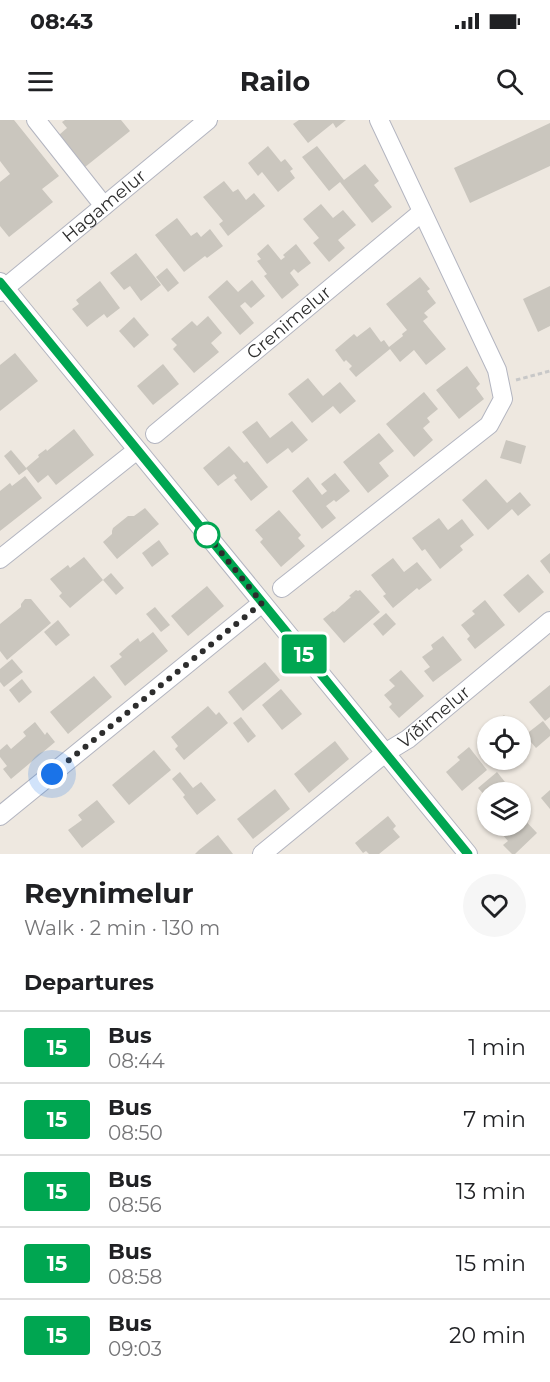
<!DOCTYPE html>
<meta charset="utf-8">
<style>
body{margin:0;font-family:Montserrat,sans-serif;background:#f6f6f6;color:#202124;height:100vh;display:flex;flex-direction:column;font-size:22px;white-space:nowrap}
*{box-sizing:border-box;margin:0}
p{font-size:20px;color:#757577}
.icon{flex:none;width:33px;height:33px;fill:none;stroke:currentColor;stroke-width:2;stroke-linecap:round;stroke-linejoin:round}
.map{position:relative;height:734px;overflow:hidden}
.side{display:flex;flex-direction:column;background:#fff;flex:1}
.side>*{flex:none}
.badge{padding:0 12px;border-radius:4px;font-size:21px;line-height:39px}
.fabs{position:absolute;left:477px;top:596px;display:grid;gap:12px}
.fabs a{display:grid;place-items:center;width:54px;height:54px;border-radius:50%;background:#fff;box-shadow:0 2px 4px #0004;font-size:30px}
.you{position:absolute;width:30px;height:30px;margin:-15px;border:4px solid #fff;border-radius:50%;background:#1a73e8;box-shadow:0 0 0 9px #1a73e833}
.map>.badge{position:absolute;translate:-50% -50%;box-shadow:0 0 0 3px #fff}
h2{padding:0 24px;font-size:22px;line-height:54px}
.round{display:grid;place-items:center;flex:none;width:63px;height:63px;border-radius:32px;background:#f6f6f6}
.overview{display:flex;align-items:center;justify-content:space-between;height:102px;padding:0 24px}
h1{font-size:28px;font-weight:700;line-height:45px}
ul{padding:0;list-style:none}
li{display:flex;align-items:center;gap:18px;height:72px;padding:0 24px;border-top:2px solid #e0e0e0}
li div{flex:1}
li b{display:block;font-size:22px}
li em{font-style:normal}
li .badge{min-width:66px;font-weight:700;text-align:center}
.status{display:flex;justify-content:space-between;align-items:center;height:42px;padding:0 30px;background:#fff;direction:ltr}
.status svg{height:16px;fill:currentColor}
header{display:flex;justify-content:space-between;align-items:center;height:78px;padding:0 24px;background:#fff;font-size:27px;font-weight:700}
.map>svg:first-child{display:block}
.building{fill:#cac6be}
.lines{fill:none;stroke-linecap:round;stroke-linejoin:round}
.minor-casing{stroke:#b3b5c0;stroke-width:20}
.path{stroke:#c8c8c8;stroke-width:3;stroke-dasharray:4.5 3;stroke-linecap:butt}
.minor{stroke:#fff;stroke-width:18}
.line-casing{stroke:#fff;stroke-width:14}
.line{stroke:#00a651;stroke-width:9}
.walk{stroke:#2d2d2d;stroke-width:6;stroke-dasharray:0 10.8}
.stop-dot{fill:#fff;stroke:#00a651;stroke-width:3}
.labels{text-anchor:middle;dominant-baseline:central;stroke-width:4.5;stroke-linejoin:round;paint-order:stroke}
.street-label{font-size:18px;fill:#2d2d2d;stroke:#fff}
</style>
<div class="status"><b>08:43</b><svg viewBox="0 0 49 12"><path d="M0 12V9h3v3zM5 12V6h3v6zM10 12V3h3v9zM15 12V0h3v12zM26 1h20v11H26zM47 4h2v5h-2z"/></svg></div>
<header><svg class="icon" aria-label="menu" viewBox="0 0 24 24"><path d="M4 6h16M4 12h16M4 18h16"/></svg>Railo<svg class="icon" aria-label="search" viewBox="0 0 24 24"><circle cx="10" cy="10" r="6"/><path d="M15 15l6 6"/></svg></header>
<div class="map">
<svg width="550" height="734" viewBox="0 0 550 734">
<rect width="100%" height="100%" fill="#eee8e0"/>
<g class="building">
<polygon points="0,0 14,0 59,56 42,69 53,82 9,117 0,106 0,62 10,54 0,41"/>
<polygon points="65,0 121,0 130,11 85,47 59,15 67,8 62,2"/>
<polygon points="299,0 346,0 336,8 333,3 308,23 293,4"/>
<polygon points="550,3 550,46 470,83 454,48"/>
<polygon points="268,26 281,42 285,39 293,49 290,51 295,58 278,72 262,52 258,56 248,43"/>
<polygon points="317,26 344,60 365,44 379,61 374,65 392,87 372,103 340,62 329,71 302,37"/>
<polygon points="224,61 233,72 238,69 246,80 254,73 265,86 228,116 219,104 223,101 203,77"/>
<polygon points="321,84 333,98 343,90 356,105 338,120 345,128 329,142 313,123 319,118 303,99"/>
<polygon points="177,98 191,116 197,112 201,117 210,109 223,126 207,138 205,136 184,152 155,115"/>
<polygon points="268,124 281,140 285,137 283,135 296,124 311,143 298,153 294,149 290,153 299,165 282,179 264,156 267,154 257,141 261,139 257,134"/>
<polygon points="136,133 161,165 141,181 130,166 124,170 110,153"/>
<polygon points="167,148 179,163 168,172 156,157"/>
<polygon points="420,157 430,169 427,171 436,183 424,193 428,197 423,201 446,229 426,245 414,230 400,242 390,229 356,257 349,249 352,246 346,240 344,242 335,230 354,214 357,217 370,207 381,222 384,220 389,227 403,216 402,214 407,210 386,184"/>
<polygon points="227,160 238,172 252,160 265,176 251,188 245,182 240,186 254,203 240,215 208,177"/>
<polygon points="100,161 120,188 107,198 104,194 87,207 72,189 79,184 76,180"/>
<polygon points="550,166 550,206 538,212 523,179"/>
<polygon points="208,196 222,213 211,223 219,232 194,253 173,229 177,225 171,219 192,201 197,206"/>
<polygon points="134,197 149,215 134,228 119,211"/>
<polygon points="15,233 38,261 0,291 0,245"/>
<polygon points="163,244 179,264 153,285 137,266"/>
<polygon points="467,246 480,264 476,268 484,279 459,299 436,270"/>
<polygon points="308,258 323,276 340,262 356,281 340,294 333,286 312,303 288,274"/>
<polygon points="424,272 438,289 427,298 430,302 423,308 433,320 414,337 386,304"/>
<polygon points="257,301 270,318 292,301 308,320 292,333 288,328 267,344 242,312"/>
<polygon points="74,309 94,335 56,365 48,355 38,363 26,348 39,337 38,335 46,329 47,331"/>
<polygon points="379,313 394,331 379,343 389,356 368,373 343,342"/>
<polygon points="506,320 526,326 521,344 500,338"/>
<polygon points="229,326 244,343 247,341 268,367 251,381 234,360 237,358 234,354 218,366 203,348"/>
<polygon points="11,330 27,349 19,355 4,336"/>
<polygon points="335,353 350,371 336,382 334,380 326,386 336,398 322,409 292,371 308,357 322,375 327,371 321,364"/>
<polygon points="25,356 42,378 0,411 0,371 10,363 12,366"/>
<polygon points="486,359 507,383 520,372 531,385 518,396 512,389 488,410 462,380"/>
<polygon points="145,388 159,404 117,439 103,422 112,414 112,411 113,408 128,396 134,396"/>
<polygon points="279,390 301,415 298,418 305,426 281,447 260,422 263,419 255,410"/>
<polygon points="439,398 448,410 462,399 474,415 460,426 463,430 440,449 425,429 422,431 412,418"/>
<polygon points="159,420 169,434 152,447 142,433"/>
<polygon points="550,433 550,454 540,441"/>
<polygon points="84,437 103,460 70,488 59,476 62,473 50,459 68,445 70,448"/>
<polygon points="393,438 404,452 417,442 432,460 419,470 417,468 393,488 383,476 386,474 371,455"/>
<polygon points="111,453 124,468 116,475 103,460"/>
<polygon points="528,454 544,472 519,493 503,475"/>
<polygon points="207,466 224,486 188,516 171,496"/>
<polygon points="356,470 358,471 360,470 380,492 344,523 323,499 333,491 334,492 351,477 349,476"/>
<polygon points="25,479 31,479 51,503 7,540 0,531 0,504 21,487 21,484"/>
<polygon points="485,480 505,505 475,529 467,519 470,516 461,505 475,494 472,491"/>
<polygon points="155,487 170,505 161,512 146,494"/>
<polygon points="386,493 396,504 383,516 373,504"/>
<polygon points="58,500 70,515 56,526 44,512"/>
<polygon points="153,512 168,531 125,566 110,546 122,537 119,534 128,526 138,518 140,522"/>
<polygon points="443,516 462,540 433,562 424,551 430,547 422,537 433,529 431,525"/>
<polygon points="12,539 23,552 4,567 0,562 0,549"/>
<polygon points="265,542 280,560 243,591 228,572"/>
<polygon points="401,550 424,576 399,598 389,587 392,584 384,575 395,566 389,560"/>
<polygon points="94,556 112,577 68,614 50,592"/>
<polygon points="22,559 32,572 19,583 9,570"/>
<polygon points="550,565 550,597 545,601 529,582"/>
<polygon points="281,569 302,594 282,610 262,585"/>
<polygon points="208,586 216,595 219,592 228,603 184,640 175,629 178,626 171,617"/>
<polygon points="504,595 513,606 490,606"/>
<polygon points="241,597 256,616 248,623 233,603"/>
<polygon points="543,601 550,610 550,616 536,628 525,615"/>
<polygon points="35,602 45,615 47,612 55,622 11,659 3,649 7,646 0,637 0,630 7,624 11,629 26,616 23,612"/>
<polygon points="335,621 349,639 309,673 294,654"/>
<polygon points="469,627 487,650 462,671 446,652 460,640 457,637"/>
<polygon points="154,630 171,650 129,685 112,665"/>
<polygon points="180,652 193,668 201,662 216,680 197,695 183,677 185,675 172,659"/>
<polygon points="497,652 513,672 488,672 488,679 478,668"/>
<polygon points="275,669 290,689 253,719 237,699"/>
<polygon points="550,670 550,689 541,678"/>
<polygon points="97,680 115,702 82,728 68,710 82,700 78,695"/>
<polygon points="520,695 537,713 515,734 512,734 503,725 508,721 501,713 510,705 520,705"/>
<polygon points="388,696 396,706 393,709 400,717 379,734 369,734 366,731 363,733 355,723"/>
<polygon points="218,715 233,734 195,734 199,730"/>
</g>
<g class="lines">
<g class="minor-casing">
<g id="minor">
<polyline points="36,0 104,86"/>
<polyline points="0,162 468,734"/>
<path id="s1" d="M0,172L208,0"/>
<path id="s2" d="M155,314L422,92"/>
<polyline points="0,439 137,330"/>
<polyline points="282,468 489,305 503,279 497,250 379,0"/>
<polyline points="0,696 262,483"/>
<path id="s3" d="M262,734L385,633L408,619L550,501"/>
</g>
</g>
<polyline class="path" points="516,260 550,251"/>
<use href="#minor" class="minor"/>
</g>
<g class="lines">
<g class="line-casing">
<polyline id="line" points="0,162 468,734"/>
</g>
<use href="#line" class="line"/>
<polyline class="walk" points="52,654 262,483 207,415"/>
</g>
<circle class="stop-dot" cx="207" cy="415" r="12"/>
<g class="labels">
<g class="street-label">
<text stroke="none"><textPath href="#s1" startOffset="135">Hagamelur</textPath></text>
<text stroke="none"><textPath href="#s2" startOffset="174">Grenimelur</textPath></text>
<text stroke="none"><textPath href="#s3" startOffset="220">Víðimelur</textPath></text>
</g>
</g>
</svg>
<div class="fabs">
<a><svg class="icon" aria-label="locate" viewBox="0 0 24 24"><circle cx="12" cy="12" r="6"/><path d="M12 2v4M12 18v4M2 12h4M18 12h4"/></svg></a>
<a><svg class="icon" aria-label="layers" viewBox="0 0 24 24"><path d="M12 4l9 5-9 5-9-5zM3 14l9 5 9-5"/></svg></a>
</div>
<div class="you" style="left:52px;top:654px"></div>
<b class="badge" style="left:304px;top:534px;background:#00a651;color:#fff">15</b>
</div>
<section class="side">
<div class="overview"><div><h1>Reynimelur</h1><p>Walk · 2 min · 130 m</p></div><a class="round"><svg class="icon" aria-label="heart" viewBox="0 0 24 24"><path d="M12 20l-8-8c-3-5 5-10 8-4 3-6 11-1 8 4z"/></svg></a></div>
<h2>Departures</h2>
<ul>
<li><span class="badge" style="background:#00a651;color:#fff">15</span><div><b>Bus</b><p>08:44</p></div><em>1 min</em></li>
<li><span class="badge" style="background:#00a651;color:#fff">15</span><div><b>Bus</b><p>08:50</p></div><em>7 min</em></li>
<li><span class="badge" style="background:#00a651;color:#fff">15</span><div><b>Bus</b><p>08:56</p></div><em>13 min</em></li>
<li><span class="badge" style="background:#00a651;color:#fff">15</span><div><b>Bus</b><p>08:58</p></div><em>15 min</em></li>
<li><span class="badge" style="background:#00a651;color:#fff">15</span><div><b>Bus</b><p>09:03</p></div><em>20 min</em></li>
</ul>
</section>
